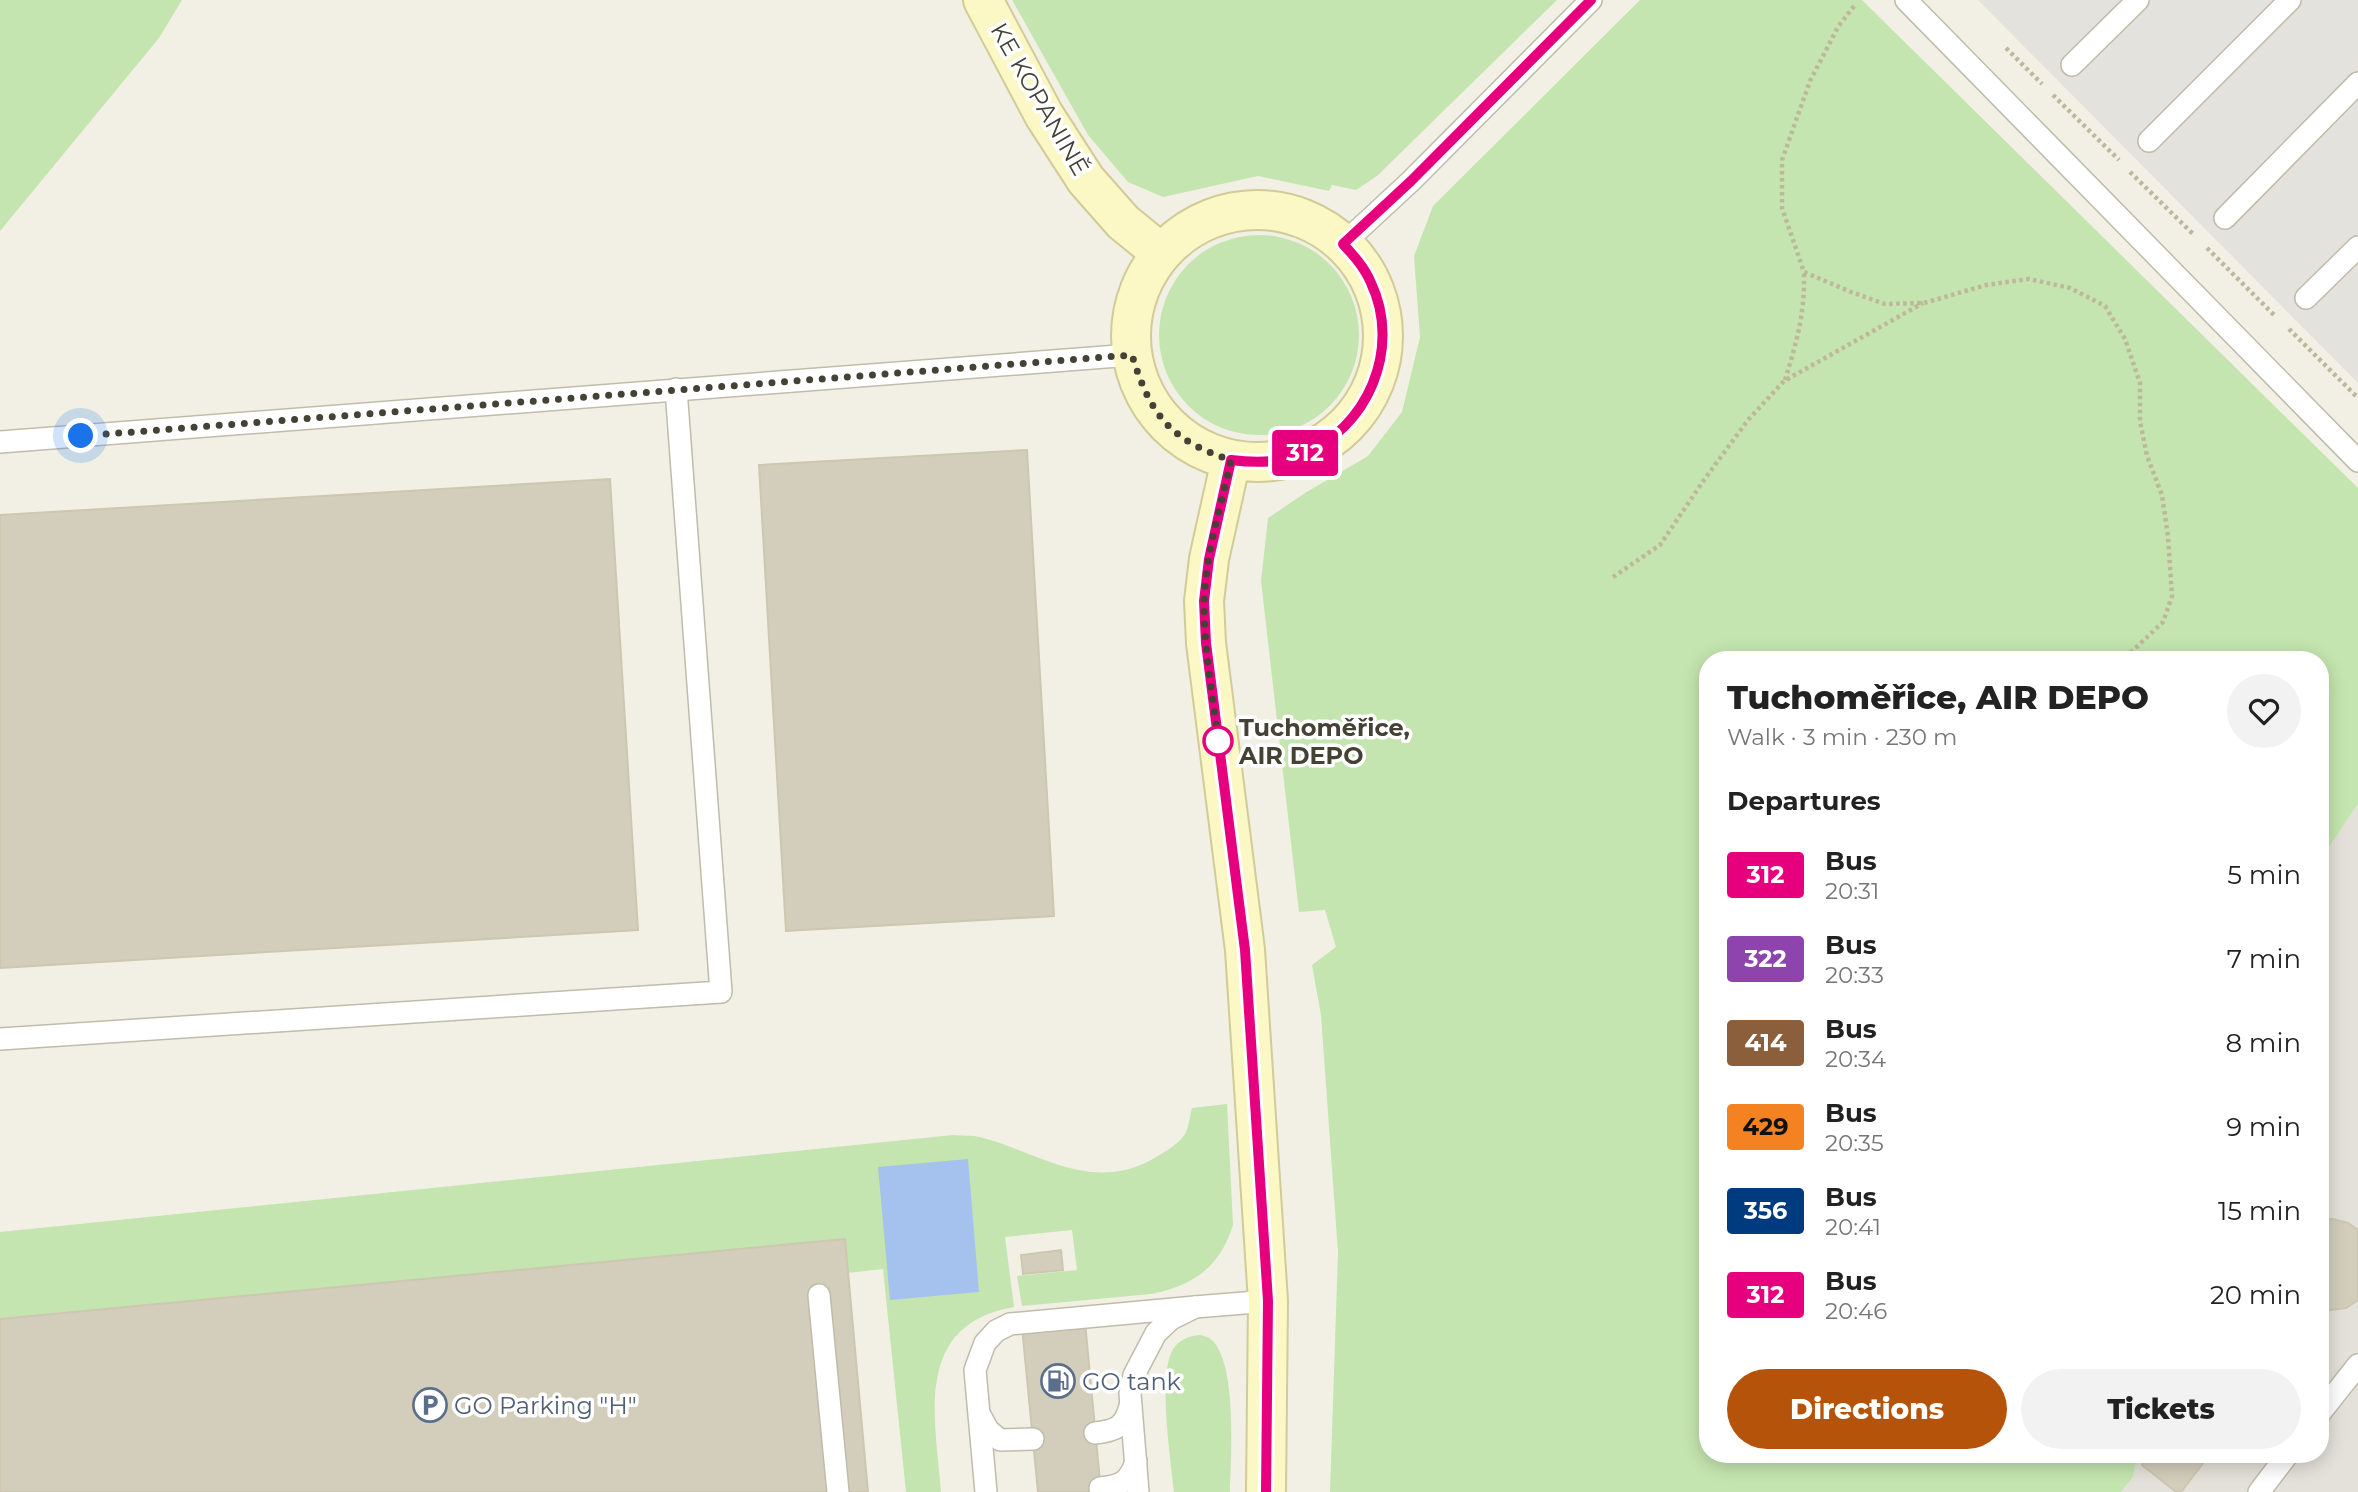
<!DOCTYPE html>
<meta charset="utf-8">
<style>
body{margin:0;font-family:Montserrat,sans-serif;background:#f2f2f2;color:#222;height:100vh;display:flex;flex-direction:column;font-size:26px;white-space:nowrap}
*{box-sizing:border-box;margin:0}
p{font-size:23px;color:#767676}
.icon{flex:none;width:38px;height:38px;fill:none;stroke:currentColor;stroke-width:2;stroke-linecap:round;stroke-linejoin:round}
.map{position:relative;flex:1;overflow:hidden}
.panel{position:absolute;left:1699px;top:651px;width:630px;height:812px;display:flex;flex-direction:column;background:#fff;border-radius:28px;box-shadow:0 4px 18px #0003}
.panel>*{flex:none}
.badge{padding:0 14px;border-radius:5px;font-size:24px;line-height:46px}
.you{position:absolute;width:35px;height:35px;margin:-18px;border:5px solid #fff;border-radius:50%;background:#1a73e8;box-shadow:0 0 0 10px #1a73e833}
.map>.badge{position:absolute;translate:-50% -50%;box-shadow:0 0 0 4px #fff}
h2{padding:0 28px;font-size:26px;line-height:63px}
.round{display:grid;place-items:center;flex:none;width:74px;height:74px;border-radius:37px;background:#f2f2f2}
.headline{display:flex;align-items:center;justify-content:space-between;height:119px;padding:0 28px}
h1{font-size:33px;font-weight:800;line-height:52px}
.action{display:flex;gap:14px;margin-top:auto;padding:14px 28px}
.action a{flex:1;height:80px;border-radius:42px;background:#b45309;color:#fff;font-size:28px;font-weight:800;line-height:80px;text-align:center}
.action a+a{background:#f2f2f2;color:#222}
ul{padding:0;list-style:none}
li{display:flex;align-items:center;gap:21px;height:84px;padding:0 28px}
li div{flex:1}
li b{display:block;font-size:26px}
li em{font-style:normal}
li .badge{min-width:77px;font-weight:700;text-align:center}
.map>svg:first-child{display:block}
.industrial{fill:#e4e1da}
.green{fill:#c4e5af}
.parking{fill:#e3e2dd}
.water{fill:#a4c2ed}
.building{fill:#d3cebb;stroke:#cdc7af;stroke-width:2}
.lines{fill:none;stroke-linecap:round;stroke-linejoin:round}
.lane-casing{stroke:#c0bcab;stroke-width:24}
.secondary-casing{stroke:#d0cb97;stroke-width:42}
.path{stroke:#beb79a;stroke-width:4.5;stroke-dasharray:3.5 3.5;stroke-linecap:butt}
.lane{stroke:#fff;stroke-width:21}
.secondary{stroke:#fcf8c5;stroke-width:38}
.line-casing{stroke:#fff;stroke-width:16}
.line{stroke:#e6007e;stroke-width:10}
.walk{stroke:#444135;stroke-width:7;stroke-dasharray:0 12.6}
.stop-dot{fill:#fff;stroke:#e6007e;stroke-width:3.5}
.labels{text-anchor:middle;dominant-baseline:central;stroke-width:7;stroke-linejoin:round;paint-order:stroke}
.street-label{font-size:24px;fill:#444135;stroke:#fff}
.stop-label{font-size:24px;font-weight:bold;fill:#444135;stroke:#fff;text-anchor:start}
.service-label{font-size:24px;fill:#4e5e75;stroke:#fff;text-anchor:start}
</style>
<div class="map">
<svg width="2358" height="1492" viewBox="0 0 2358 1492">
<rect width="100%" height="100%" fill="#f2f0e5"/>
<polygon class="industrial" points="2358,804 2358,1492 2121,1492 2133,1477 2137,1454 2320,1454 2321,859"/>
<g class="green">
<polygon points="0,0 182,0 159,38 0,231"/>
<polygon points="1012,0 1557,0 1377,176 1356,190 1332,185 1329,191 1258,176 1163,197 1128,182 1088,135"/>
<polygon points="1640,0 1862,0 2358,488 2358,804 2321,859 2320,660 1708,660 1708,1454 2137,1454 2133,1477 2121,1492 1330,1492 1338,1252 1321,1015 1312,965 1336,947 1325,910 1299,912 1261,581 1268,518 1305,493 1368,456 1402,412 1420,337 1414,256 1433,206"/>
<circle cx="1259" cy="335" r="100"/>
<path d="M1227,1104L1233,1225C1220,1267 1193,1286 1151,1294L1022,1306L1017,1276L1077,1270L1072,1230L1005,1237L1014,1307C913,1325 935,1416 941,1492H906L883,1269L847,1273L845,1239L0,1319V1232L953,1135C962,1136 972,1135 980,1137C1038,1152 1089,1193 1151,1160C1163,1153 1178,1145 1185,1134C1189,1127 1190,1115 1192,1108Z"/>
<path d="M1199,1335C1201,1335 1207,1337 1209,1338C1238,1356 1231,1460 1230,1492H1174C1171,1459 1158,1379 1172,1351C1177,1341 1188,1336 1199,1335Z"/>
</g>
<polygon class="parking" points="1978,0 2358,0 2358,383"/>
<polygon class="water" points="968,1159 979,1292 890,1300 878,1167"/>
<g class="building">
<polygon points="1027,450 1054,916 786,931 759,465"/>
<polygon points="610,479 638,930 0,968 0,515"/>
<polygon points="2333,1219 2348,1223 2358,1230 2358,1300 2346,1308 2323,1311 2320,1310 2320,1220"/>
<polygon points="845,1239 868,1492 0,1492 0,1319"/>
<polygon points="1061,1250 1063,1270 1023,1274 1021,1255"/>
<polygon points="1085,1322 1101,1492 1038,1492 1022,1327"/>
<polygon points="2150,1454 2210,1454 2181,1492 2176,1492 2142,1465"/>
</g>
<g class="lines">
<g class="lane-casing">
<g id="lane">
<polyline points="1906,0 2358,461"/>
<polyline points="2072,65 2138,0"/>
<polyline points="2149,141 2290,0"/>
<polyline points="2225,218 2358,83"/>
<polyline points="1343,244 1411,181 1591,0"/>
<polyline points="2306,298 2358,247"/>
<polyline points="0,442 1131,355"/>
<polyline points="0,1039 721,992 676,389"/>
<polyline points="819,1295 838,1492"/>
<polyline points="1195,1307 1268,1301"/>
<polyline points="2320,1413 2358,1365"/>
<polyline points="981,1417 988,1430 1000,1440 1033,1439"/>
<path d="M1095,1433C1115,1431 1125,1427 1130,1406"/>
<path d="M1100,1488C1120,1486 1130,1482 1136,1461"/>
<polyline points="986,1492 975,1370 985,1343 996,1331 1010,1324 1195,1307 1171,1319 1156,1333 1134,1375 1130,1394 1138,1492"/>
<polyline points="2259,1492 2288,1454"/>
</g>
</g>
<g class="secondary-casing">
<g id="secondary">
<polyline points="983,0 1044,115 1086,180 1123,222 1161,253"/>
<circle cx="1257" cy="336" r="126"/>
<polyline points="1231,460 1209,559 1204,601 1206,643 1245,950 1268,1301 1266,1492"/>
</g>
</g>
<g class="path">
<polyline points="1854,6 1838,27 1810,81 1782,160 1782,208 1804,272 1851,292 1885,304 1924,303 1986,285 2029,279 2070,288 2105,306 2125,339 2140,383 2140,421 2147,456 2162,495 2168,536 2172,596 2163,622 2125,658"/>
<polyline points="2006,48 2042,84"/>
<polyline points="2053,95 2119,160"/>
<polyline points="2130,172 2193,234"/>
<polyline points="2207,248 2275,316"/>
<polyline points="2289,329 2358,398"/>
<path d="M1785,380C1797,341 1805,313 1804,272"/>
<polyline points="1613,577 1660,545 1704,480 1748,420 1784,381 1923,303"/>
</g>
<use href="#lane" class="lane"/>
<use href="#secondary" class="secondary"/>
</g>
<g class="lines">
<g class="line-casing">
<path id="line" d="M1266,1492L1268,1301L1245,950L1206,643L1204,601L1209,559L1231,460C1254,463 1278,463 1300,455C1368,430 1402,348 1371,283C1365,268 1354,256 1343,244L1411,181L1591,0"/>
</g>
<use href="#line" class="line"/>
<path class="walk" d="M81,436L1132,355C1150,414 1170,441 1231,460C1221,506 1205,555 1204,603C1204,653 1214,703 1220,753L1218,741"/>
</g>
<defs>
<g id="fuel-ring" transform="scale(1.75)"><circle r="9.5" fill="#fff" stroke="#5c6f8a" stroke-width="1.5"/><path d="M-5.5-6h7V0h2V4h1.3V-2.5L3-4.5l.8-.8L6-3V5H2.5V1h-1V6h-7ZM-4.2-4.7v3.2H.2V-4.7Z" fill="#5c6f8a"/></g>
<g id="parking-ring" transform="scale(1.75)"><circle r="9.5" fill="#fff" stroke="#5c6f8a" stroke-width="1.5"/><path d="M-3.5-5.5H1a3.5 3.5 0 0 1 0 7H-1V5.5H-3.5ZM-1-3.4V-.6H.8a1.4 1.4 0 0 0 0-2.8Z" fill="#5c6f8a"/></g>
</defs>
<g fill-rule="evenodd">
<use href="#fuel-ring" x="1058" y="1381"/>
<use href="#parking-ring" x="430" y="1405"/>
</g>
<circle class="stop-dot" cx="1218" cy="741" r="14"/>
<g class="labels">
<g class="street-label">
<text transform="translate(1040 99) rotate(60)">KE KOPANINĚ</text>
</g>
<g class="stop-label">
<text x="1239" y="727">Tuchoměřice,<tspan x="1239" dy="28">AIR DEPO</tspan></text>
</g>
<g class="service-label">
<text x="1082" y="1381">GO tank</text>
<text x="454" y="1405">GO Parking "H"</text>
</g>
</g>
</svg>
<div class="you" style="left:81px;top:436px"></div>
<b class="badge" style="left:1305px;top:453px;background:#e6007e;color:#fff">312</b>
<section class="panel">
<div class="headline"><div><h1>Tuchoměřice, AIR DEPO</h1><p>Walk · 3 min · 230 m</p></div><a class="round"><svg class="icon" aria-label="heart" viewBox="0 0 24 24"><path d="M12 20l-8-8c-3-5 5-10 8-4 3-6 11-1 8 4z"/></svg></a></div>
<h2>Departures</h2>
<ul>
<li><span class="badge" style="background:#e6007e;color:#fff">312</span><div><b>Bus</b><p>20:31</p></div><em>5 min</em></li>
<li><span class="badge" style="background:#8e44ad;color:#fff">322</span><div><b>Bus</b><p>20:33</p></div><em>7 min</em></li>
<li><span class="badge" style="background:#8b5e3c;color:#fff">414</span><div><b>Bus</b><p>20:34</p></div><em>8 min</em></li>
<li><span class="badge" style="background:#f58220;color:#111">429</span><div><b>Bus</b><p>20:35</p></div><em>9 min</em></li>
<li><span class="badge" style="background:#003b80;color:#fff">356</span><div><b>Bus</b><p>20:41</p></div><em>15 min</em></li>
<li><span class="badge" style="background:#e6007e;color:#fff">312</span><div><b>Bus</b><p>20:46</p></div><em>20 min</em></li>
</ul>
<div class="action"><a>Directions</a><a>Tickets</a></div>
</section>
</div>
